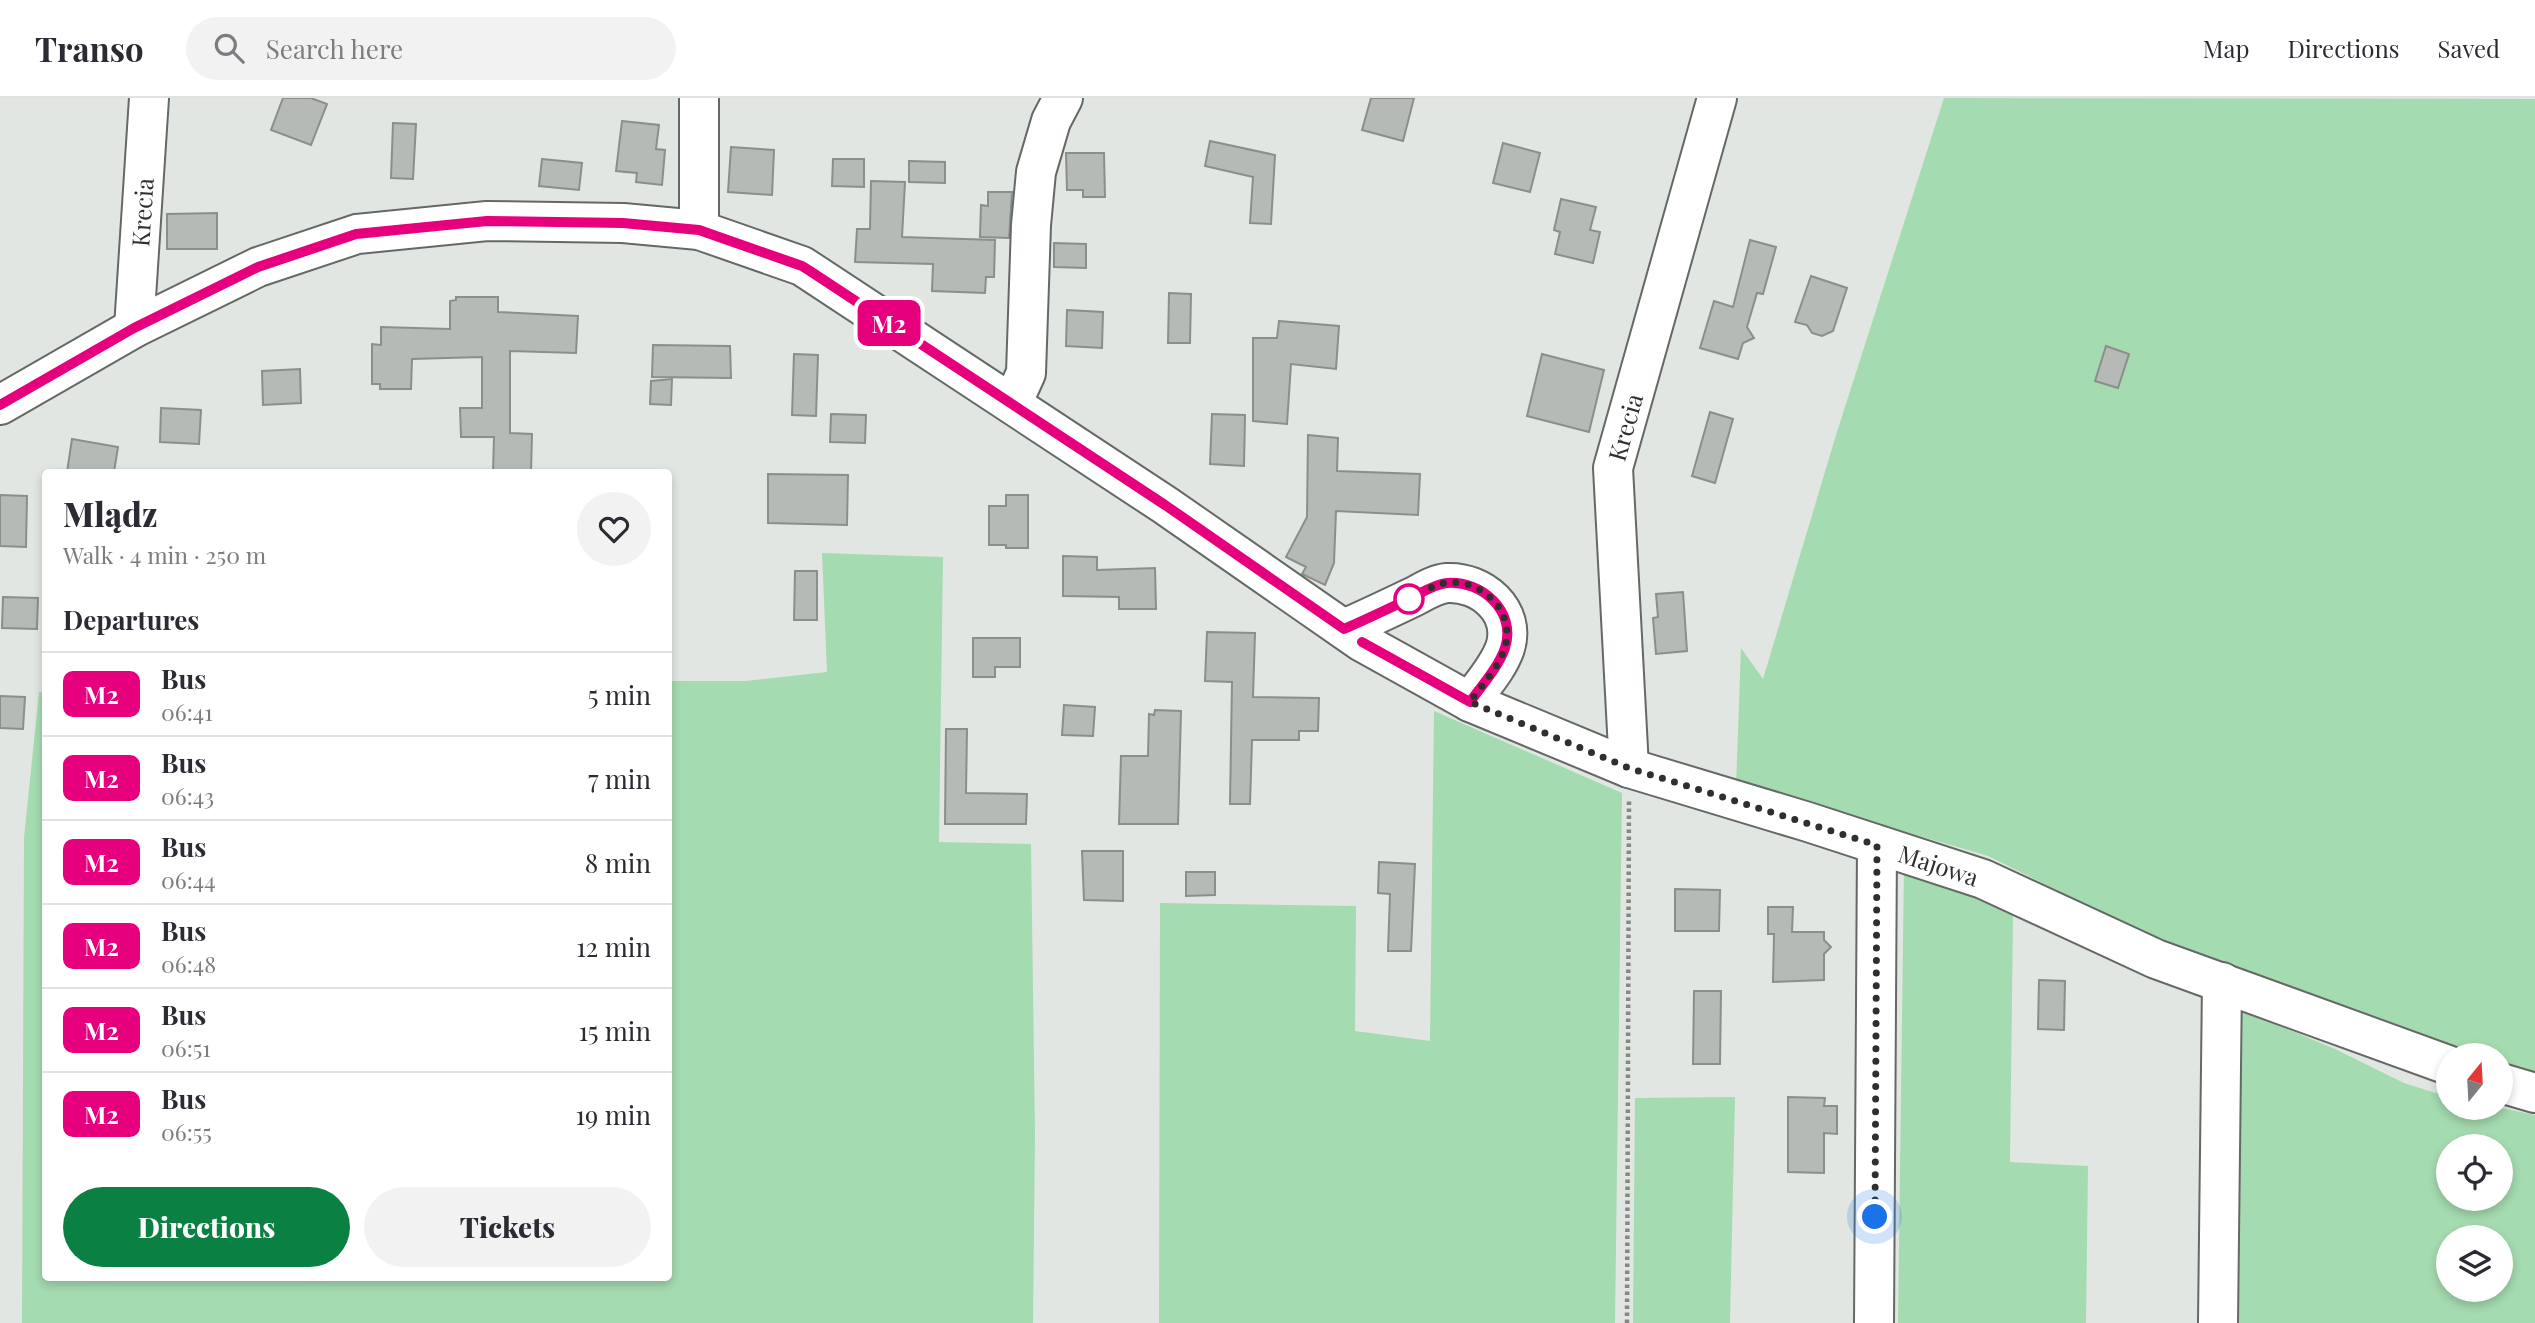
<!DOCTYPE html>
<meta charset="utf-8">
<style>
body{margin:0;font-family:"Playfair Display",serif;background:#f2f2f3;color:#2b2b33;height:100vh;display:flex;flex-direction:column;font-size:26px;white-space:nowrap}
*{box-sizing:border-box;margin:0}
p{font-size:23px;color:#7c7c81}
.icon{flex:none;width:38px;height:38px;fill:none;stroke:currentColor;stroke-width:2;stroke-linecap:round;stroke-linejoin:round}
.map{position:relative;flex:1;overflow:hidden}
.drawer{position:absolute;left:42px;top:371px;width:630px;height:812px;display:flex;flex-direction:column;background:#fff;border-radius:7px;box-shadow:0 4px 10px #0003}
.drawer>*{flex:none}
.badge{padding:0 14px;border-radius:10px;font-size:24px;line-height:46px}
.needle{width:46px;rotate:18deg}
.controls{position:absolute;left:2436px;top:945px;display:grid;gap:14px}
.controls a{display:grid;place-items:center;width:77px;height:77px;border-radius:50%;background:#fff;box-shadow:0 4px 10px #0003;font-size:35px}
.you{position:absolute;width:35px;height:35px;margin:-18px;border:5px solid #fff;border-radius:50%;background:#1a73e8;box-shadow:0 0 0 10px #1a73e833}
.map>.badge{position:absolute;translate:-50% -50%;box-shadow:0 0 0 4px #fff}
h2{padding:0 21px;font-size:26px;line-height:63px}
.round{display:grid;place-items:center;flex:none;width:74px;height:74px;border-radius:37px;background:#f2f2f3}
.headline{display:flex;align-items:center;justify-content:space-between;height:119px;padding:0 21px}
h1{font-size:33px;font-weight:800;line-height:52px}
.action{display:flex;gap:14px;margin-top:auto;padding:14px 21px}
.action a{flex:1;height:80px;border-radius:42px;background:#0b8043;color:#fff;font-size:28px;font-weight:800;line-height:80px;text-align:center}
.action a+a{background:#f2f2f3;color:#2b2b33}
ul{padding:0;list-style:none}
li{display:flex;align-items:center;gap:21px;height:84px;padding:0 21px;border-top:2px solid #e1e1e2}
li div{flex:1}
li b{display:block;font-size:26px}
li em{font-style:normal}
li .badge{min-width:77px;font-weight:700;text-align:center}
header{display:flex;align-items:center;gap:42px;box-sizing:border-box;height:98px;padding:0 35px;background:#fff;border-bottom:2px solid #e1e1e2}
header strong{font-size:33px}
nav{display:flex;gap:38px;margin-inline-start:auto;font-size:24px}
.search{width:490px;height:63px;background:#f2f2f3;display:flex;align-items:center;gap:18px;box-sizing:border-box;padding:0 24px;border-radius:38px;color:#7c7c81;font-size:26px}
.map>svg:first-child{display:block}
.green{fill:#a5dbb0;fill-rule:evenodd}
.building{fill:#b5bab6;stroke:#8a8f8b;stroke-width:2}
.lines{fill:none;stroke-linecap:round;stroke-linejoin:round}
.minor-casing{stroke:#656965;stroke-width:42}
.path{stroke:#858885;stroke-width:4.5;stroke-dasharray:3.5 3.5;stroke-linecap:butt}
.minor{stroke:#fff;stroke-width:38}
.line-casing{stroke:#fff;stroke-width:16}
.line{stroke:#e6007e;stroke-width:10}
.walk{stroke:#2e302e;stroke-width:7;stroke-dasharray:0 12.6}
.stop-dot{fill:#fff;stroke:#e6007e;stroke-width:3.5}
.labels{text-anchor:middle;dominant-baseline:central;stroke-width:6;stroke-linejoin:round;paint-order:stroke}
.street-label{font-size:24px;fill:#2e302e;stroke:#fff}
</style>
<header>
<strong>Transo</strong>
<div class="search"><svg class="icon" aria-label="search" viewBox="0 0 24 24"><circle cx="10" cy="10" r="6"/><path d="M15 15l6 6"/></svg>Search here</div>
<nav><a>Map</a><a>Directions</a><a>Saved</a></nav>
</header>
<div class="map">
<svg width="2535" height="1225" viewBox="0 0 2535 1225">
<rect width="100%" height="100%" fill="#e1e6e2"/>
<g class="green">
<polygon points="1944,0 2535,1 2535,978 2501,966 2501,957 2476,957 2161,844 1988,758 1824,710 1736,689 1741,550 1763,581 1836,337"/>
<polygon points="822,455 943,459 939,744 1031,746 1035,1036 1033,1225 22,1225 24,740 39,594 46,595 46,1180 668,1180 669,583 746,583 827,574"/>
<polygon points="1434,613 1622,695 1615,1225 1159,1225 1160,805 1356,808 1355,933 1430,943"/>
<polygon points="1904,767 2013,817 2010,1064 2088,1068 2086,1225 1898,1225"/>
<path d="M2237,910L2335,951L2404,985L2448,999V1010H2501L2535,1017V1225H2233ZM2448,1048H2501V1101H2448ZM2448,1139H2501V1192H2448Z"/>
<polygon points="1735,999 1730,1225 1633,1225 1635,1000"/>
</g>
<g class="building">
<polygon points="283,0 311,0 327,6 311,47 271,32"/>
<polygon points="1371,0 1414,0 1403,43 1362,32"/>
<polygon points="622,23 659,27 656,51 665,52 662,87 636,84 637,75 616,73"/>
<polygon points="393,25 416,26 413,81 391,80"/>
<polygon points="1210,43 1275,57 1271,126 1250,125 1253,79 1205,68"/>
<polygon points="1503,45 1540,55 1530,94 1493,85"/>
<polygon points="731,49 774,52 772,97 728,94"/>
<polygon points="1066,55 1104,55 1105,99 1083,99 1083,92 1067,92"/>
<polygon points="542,61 582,65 579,92 539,88"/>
<polygon points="833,61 864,61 864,89 832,88"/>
<polygon points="909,63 945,64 945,85 909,84"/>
<polygon points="871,83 905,84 902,139 995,142 994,179 986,179 985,195 932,193 933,166 855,164 857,131 870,131"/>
<polygon points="988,94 1012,94 1009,140 980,139 981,107 988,108"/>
<polygon points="1561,101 1596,109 1590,132 1600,134 1593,165 1555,156 1560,134 1554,132"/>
<polygon points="217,115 217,151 167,151 167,116"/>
<polygon points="1750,142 1776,149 1763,196 1757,195 1747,229 1754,240 1743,245 1738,261 1700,250 1714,203 1733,209"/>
<polygon points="1054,145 1086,146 1086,170 1054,169"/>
<polygon points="1811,178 1847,190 1833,233 1822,238 1812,235 1807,227 1795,224"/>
<polygon points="1169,195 1191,196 1190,245 1168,245"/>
<polygon points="456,199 498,199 498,214 578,218 576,255 510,253 510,335 532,336 531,374 493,374 494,339 461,339 460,310 482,310 482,259 412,261 411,291 380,291 380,286 372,286 372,246 381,247 381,229 450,231 450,203 456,202"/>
<polygon points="1067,212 1103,214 1102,250 1066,248"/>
<polygon points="1279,223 1339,228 1336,271 1291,266 1287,326 1253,323 1253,240 1277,240"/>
<polygon points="653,247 730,248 731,280 652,279"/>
<polygon points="2106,248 2129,256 2118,290 2095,283"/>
<polygon points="794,256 818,257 816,318 792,317"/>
<polygon points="1542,256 1604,272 1589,334 1527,318"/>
<polygon points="300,271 301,305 263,307 262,273"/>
<polygon points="672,281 671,307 650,306 651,283"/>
<polygon points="161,310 201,312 199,346 160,344"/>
<polygon points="1710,314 1733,321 1715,385 1692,378"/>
<polygon points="831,316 866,317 865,345 830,344"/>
<polygon points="1212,316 1245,317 1244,368 1210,366"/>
<polygon points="1308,337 1338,340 1337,373 1420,376 1418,417 1336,413 1334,465 1325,487 1302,476 1306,469 1286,459 1307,419"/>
<polygon points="72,341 118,349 114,374 67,374"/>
<polygon points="768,376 848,377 847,427 768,425"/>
<polygon points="0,397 27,398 26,449 0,448"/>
<polygon points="1006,397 1028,397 1028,450 1006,450 1006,447 989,447 989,408 1006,408"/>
<polygon points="1063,458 1097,459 1097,472 1155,470 1156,511 1119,511 1119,499 1063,498"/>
<polygon points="795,473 817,473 817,522 794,522"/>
<polygon points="1683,494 1687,553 1656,556 1653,520 1658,519 1656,496"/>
<polygon points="3,499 38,500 37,531 2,530"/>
<polygon points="1207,534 1255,535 1253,599 1319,600 1318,633 1299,633 1299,642 1252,642 1250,706 1230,706 1232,584 1205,583"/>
<polygon points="973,540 1020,540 1020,569 995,569 995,579 973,579"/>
<polygon points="0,598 25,599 23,631 0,630"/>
<polygon points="1064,607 1095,609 1093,638 1062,637"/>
<polygon points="1155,612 1181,613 1178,726 1119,726 1121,658 1148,658 1149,616 1154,617"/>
<polygon points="946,631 967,631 966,695 1027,696 1026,726 945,726"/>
<polygon points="1082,753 1123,753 1123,803 1084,802"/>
<polygon points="1379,764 1415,766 1411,853 1388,853 1390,796 1378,795"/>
<polygon points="1186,774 1215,774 1215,797 1186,798"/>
<polygon points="1675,791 1720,792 1719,833 1675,833"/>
<polygon points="1768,809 1793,809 1792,834 1824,834 1824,842 1831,849 1824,856 1824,882 1773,884 1774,836 1768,836"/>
<polygon points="2039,882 2065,883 2064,932 2038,931"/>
<polygon points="1694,893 1721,893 1720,966 1693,966"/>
<polygon points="1788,999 1825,1000 1824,1008 1837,1008 1837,1036 1824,1035 1824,1075 1788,1074"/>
</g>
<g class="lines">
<g class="minor-casing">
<g id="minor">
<polyline points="699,0 699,132"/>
<path id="s1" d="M134,230L149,0"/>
<polyline points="1012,306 1026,275 1031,127 1036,74 1051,23 1063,0"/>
<path id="s2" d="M0,307L134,230L258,169L357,136L487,123L623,125L699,132L802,168L1165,407L1362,544L1470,604L1629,670L1808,724L1983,781L2156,861L2448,967"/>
<path d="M1344,531C1367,521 1390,510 1413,499C1423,494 1435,486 1447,485C1481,483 1517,513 1505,550C1498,570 1482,587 1470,604"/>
<path id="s3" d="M1629,670L1613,370L1717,0"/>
<polyline points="2501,985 2535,995"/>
<polyline points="1874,1225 1877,747"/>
<polyline points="2218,1225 2222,884"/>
</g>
</g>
<polyline class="path" points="1627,1225 1629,702"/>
<use href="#minor" class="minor"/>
</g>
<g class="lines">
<g class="line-casing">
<path id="line" d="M0,307L134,230L258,169L356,136L487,123L623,125L699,132L802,168L810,173L1165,407L1344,531C1367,521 1390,510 1413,499C1423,494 1435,486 1447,485C1481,482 1517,513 1505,550C1498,570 1482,587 1470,604L1362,544"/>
</g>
<use href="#line" class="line"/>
<path class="walk" d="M1409,501C1420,496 1432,488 1444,485C1479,479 1516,512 1505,549C1499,569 1482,587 1470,604L1629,670L1877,747L1875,1119"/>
</g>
<circle class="stop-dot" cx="1409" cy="501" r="14"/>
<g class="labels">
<g class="street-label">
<text stroke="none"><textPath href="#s1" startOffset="116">Krecia</textPath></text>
<text stroke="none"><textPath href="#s3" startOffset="343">Krecia</textPath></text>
<text stroke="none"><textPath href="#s2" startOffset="2144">Majowa</textPath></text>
</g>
</g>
</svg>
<div class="controls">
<a><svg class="needle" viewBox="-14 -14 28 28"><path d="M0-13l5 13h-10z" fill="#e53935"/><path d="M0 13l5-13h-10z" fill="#7c7c81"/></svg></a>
<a><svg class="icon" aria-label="locate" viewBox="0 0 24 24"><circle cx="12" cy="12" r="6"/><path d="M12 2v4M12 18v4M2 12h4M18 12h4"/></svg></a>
<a><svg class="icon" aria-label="layers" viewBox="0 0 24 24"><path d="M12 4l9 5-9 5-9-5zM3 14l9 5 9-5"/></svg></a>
</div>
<div class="you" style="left:1875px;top:1119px"></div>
<b class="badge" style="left:889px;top:225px;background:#e6007e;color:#fff">M2</b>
<section class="drawer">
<div class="headline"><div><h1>Mlądz</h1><p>Walk · 4 min · 250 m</p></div><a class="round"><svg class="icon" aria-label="heart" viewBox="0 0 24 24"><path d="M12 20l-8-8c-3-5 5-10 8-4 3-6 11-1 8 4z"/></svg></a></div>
<h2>Departures</h2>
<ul>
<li><span class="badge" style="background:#e6007e;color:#fff">M2</span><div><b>Bus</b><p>06:41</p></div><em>5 min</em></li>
<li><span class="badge" style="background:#e6007e;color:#fff">M2</span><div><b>Bus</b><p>06:43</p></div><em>7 min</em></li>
<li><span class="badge" style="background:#e6007e;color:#fff">M2</span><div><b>Bus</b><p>06:44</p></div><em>8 min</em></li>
<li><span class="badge" style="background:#e6007e;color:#fff">M2</span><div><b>Bus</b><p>06:48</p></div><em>12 min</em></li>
<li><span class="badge" style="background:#e6007e;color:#fff">M2</span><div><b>Bus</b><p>06:51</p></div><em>15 min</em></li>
<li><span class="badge" style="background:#e6007e;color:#fff">M2</span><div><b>Bus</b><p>06:55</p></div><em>19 min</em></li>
</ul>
<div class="action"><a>Directions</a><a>Tickets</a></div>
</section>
</div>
